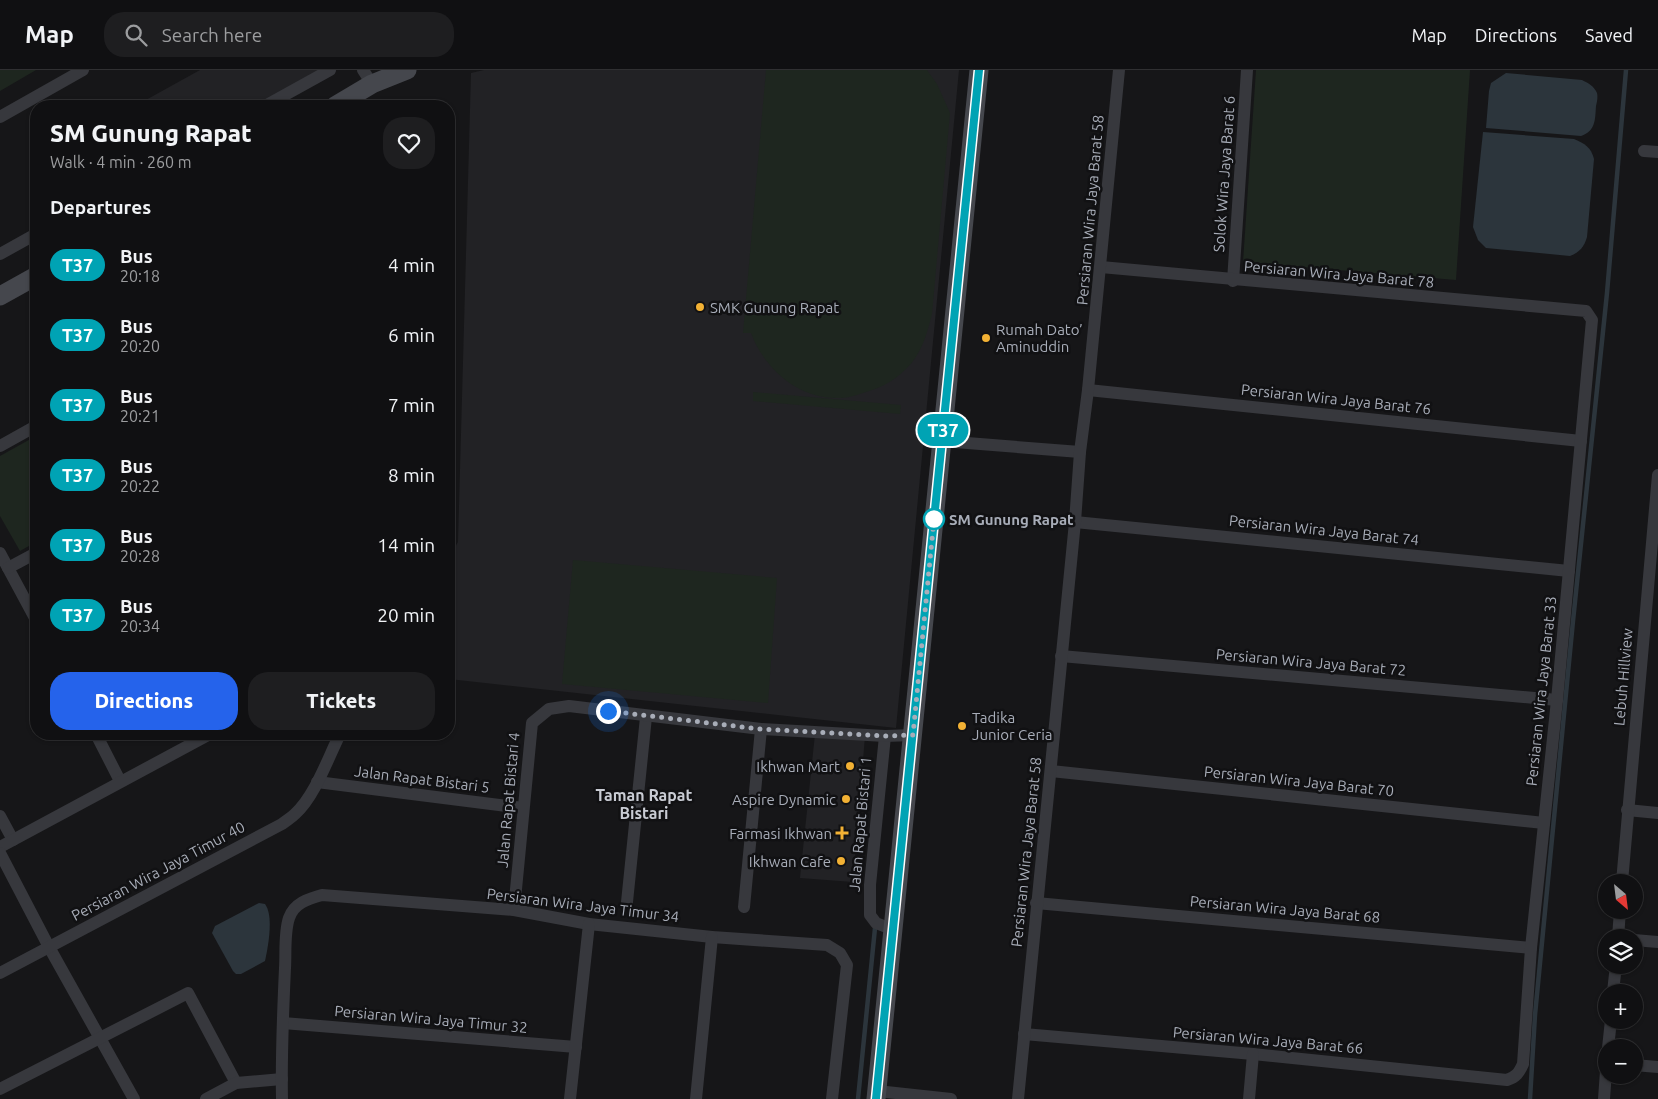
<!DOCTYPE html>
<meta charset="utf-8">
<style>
body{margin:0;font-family:Ubuntu,sans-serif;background:#1e1e20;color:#f1f3f6;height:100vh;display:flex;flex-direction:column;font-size:19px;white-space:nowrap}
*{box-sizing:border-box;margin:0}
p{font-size:16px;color:#9c9d9f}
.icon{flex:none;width:28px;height:28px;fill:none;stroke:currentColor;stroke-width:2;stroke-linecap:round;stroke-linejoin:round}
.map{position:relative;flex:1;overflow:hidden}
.panel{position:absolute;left:30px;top:30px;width:425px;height:640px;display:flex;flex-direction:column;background:#101012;border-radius:20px;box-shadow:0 1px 4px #0004,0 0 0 1px #303032}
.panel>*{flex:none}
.badge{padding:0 10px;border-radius:16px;font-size:18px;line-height:32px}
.needle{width:32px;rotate:152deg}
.buttons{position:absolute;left:1598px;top:804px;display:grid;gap:10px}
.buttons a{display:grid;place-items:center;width:45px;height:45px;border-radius:50%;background:#101012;box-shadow:0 1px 4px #0004,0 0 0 1px #303032;font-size:25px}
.you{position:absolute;width:25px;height:25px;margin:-12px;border:4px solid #fff;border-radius:50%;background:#1a73e8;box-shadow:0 0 0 8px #1a73e833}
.map>.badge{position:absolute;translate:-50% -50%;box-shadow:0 0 0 2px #fff}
h2{padding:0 20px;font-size:19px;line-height:45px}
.round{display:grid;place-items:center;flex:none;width:52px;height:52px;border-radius:20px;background:#1e1e20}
.headline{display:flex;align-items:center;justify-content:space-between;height:85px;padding:0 20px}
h1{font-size:24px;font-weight:800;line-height:38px}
.primary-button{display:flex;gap:10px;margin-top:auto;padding:10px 20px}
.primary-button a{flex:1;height:58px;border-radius:20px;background:#2563eb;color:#fff;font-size:20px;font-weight:800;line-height:58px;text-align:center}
.primary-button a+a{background:#1e1e20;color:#f1f3f6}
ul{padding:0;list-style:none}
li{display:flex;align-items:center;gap:15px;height:70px;padding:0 20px}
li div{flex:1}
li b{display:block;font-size:19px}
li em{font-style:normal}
li .badge{min-width:55px;font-weight:700;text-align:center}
header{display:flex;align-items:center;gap:30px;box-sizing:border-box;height:70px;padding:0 25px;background:#101012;border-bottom:1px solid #303032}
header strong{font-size:24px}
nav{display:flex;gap:28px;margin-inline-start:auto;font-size:18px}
.search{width:350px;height:45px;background:#1e1e20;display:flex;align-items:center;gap:12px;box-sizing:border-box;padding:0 18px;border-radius:20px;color:#9c9d9f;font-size:19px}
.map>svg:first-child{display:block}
.built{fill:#222225}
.green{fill:#1e261f}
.water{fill:#2c353c}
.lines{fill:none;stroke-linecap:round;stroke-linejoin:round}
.stream{stroke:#2c353c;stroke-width:4.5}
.street{stroke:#37383d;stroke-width:12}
.secondary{stroke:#45474d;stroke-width:19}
.line-casing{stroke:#fff;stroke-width:11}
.line{stroke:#00a3b4;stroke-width:8}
.walk{stroke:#a8adb8;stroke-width:5;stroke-dasharray:0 9}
.poi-dot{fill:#f2b134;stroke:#111113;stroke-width:2}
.stop-dot{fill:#fff;stroke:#00a3b4;stroke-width:2.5}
.labels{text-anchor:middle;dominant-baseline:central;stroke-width:5;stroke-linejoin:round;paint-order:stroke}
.street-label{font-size:15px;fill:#a8adb8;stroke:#111113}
.poi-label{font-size:15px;fill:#a8adb8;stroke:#111113;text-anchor:end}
.stop-label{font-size:15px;font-weight:bold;fill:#a8adb8;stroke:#111113;text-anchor:start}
.neighbourhood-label{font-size:16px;font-weight:bold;fill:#c9ccd4;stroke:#111113}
</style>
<header>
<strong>Map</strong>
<div class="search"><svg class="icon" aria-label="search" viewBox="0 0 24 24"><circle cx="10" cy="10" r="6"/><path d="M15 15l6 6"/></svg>Search here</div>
<nav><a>Map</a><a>Directions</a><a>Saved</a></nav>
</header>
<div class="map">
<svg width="1658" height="1029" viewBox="0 0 1658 1029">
<rect width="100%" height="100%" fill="#161618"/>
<g class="built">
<polygon points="200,0 332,0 267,36 135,36"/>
<polygon points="484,0 959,0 896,658 449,609 449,488 458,472 471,3"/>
<polygon points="815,664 865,666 853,812 800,808"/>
</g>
<g class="green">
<polygon points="0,0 36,0 0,21"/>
<path d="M766,0H927L937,14L950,43L932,244C927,264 921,285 906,299C893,312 880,318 863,323C856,325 848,328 841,328C799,330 765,300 751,263H743Z"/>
<polygon points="1256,0 1470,0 1456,210 1243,192"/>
<polygon points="753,322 901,335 900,344 753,331"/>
<polygon points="36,366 36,472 20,481 0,446 0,386"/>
<polygon points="573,490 777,508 768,633 562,614"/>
</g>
<g class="water">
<path d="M1506,3L1582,10C1588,13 1594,16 1597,23C1598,27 1597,32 1596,36C1595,49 1596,61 1581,66L1486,58L1489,21L1491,13Z"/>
<path d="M1483,62L1574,69C1585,74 1591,77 1594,89L1587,167C1584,177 1580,182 1570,186L1486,178L1478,170L1473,157Z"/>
<path d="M259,833L265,834C274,846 268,877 265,891L241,904H236L233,901L212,863L215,856Z"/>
</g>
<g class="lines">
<g class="stream">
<polyline points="858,1029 875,858"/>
<polyline points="1530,1029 1535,945 1573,551 1607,223 1626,0"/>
</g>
<g class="street">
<polyline points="363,0 372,14"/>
<polyline points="265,36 330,0"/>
<polyline points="0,47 83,0"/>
<polyline points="1644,81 1658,82"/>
<polyline points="0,184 36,164"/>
<polyline points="1233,211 1247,0"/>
<polyline points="1088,320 1581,371"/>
<polyline points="942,371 1080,382"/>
<polyline points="0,376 36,356"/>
<polyline points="1075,452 1569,501"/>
<polyline points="0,483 36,550"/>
<polyline points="8,498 36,483"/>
<polyline points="1061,586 1557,630"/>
<polyline points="96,664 120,711"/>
<polyline points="885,666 870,815 870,845 876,853 894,860"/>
<polyline points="1051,701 1544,753"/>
<polyline points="317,712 523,738"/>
<polyline points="1627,740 1658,743"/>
<polyline points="0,746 13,770"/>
<polyline points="0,777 210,664"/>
<polyline points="0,783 49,877 134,1029"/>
<polyline points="1622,812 1658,405"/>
<polyline points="627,832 646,647"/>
<polyline points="1036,833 1531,878"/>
<polyline points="744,837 761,659"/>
<polyline points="514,840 532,653 549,639 569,636 761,659 885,666 913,665"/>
<polyline points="1618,868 1620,840"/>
<polyline points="1634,870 1658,872"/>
<path d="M0,903L282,754C287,750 291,748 295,744C315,726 328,688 340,664"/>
<polyline points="1613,922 1616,895"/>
<polyline points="283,953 576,977"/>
<path d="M1024,964L1253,984L1507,1010C1516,1007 1519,1003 1523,994L1531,878L1557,630L1592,250L1586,241L1101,197"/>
<polyline points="1608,978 1611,950"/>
<polyline points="1634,995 1658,997"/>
<polyline points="0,1019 188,923 236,1013"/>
<polyline points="877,1021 951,1029"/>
<polyline points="206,1029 236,1013 282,1009"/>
<path d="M282,1029C281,985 283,942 285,898C286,883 284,863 289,848C294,833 308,829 322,825L514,840L589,854L712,867L827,875L840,883L847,895L832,1029"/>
<polyline points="570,1029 589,854"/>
<polyline points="696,1029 712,867"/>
<polyline points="1018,1029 1075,452 1080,382 1088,320 1119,0"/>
<polyline points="1249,1029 1253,984"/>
<polyline points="1604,1029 1606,1001"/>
</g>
<g class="secondary">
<polyline points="335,36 372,14 407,0"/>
<polyline points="0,226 36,206"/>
<polyline points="876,1029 979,0"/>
</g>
</g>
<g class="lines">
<g class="line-casing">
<polyline id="line" points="876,1029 979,0"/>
</g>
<use href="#line" class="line"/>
<polyline class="walk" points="608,641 760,659 885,666 913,665 934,449"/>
</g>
<g class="poi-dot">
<circle cx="700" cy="237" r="5"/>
<circle cx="986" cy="268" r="5"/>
<circle cx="962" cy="656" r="5"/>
<circle cx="850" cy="696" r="5"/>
<circle cx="846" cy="729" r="5"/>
<path d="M839.5 755.5h5v5h5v5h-5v5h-5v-5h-5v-5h5z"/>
<circle cx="841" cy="791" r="5"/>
</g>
<circle class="stop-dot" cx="934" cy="449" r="10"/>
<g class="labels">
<g class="street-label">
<text transform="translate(1224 104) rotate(-86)">Solok Wira Jaya Barat 6</text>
<text transform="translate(1090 140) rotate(-85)">Persiaran Wira Jaya Barat 58</text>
<text transform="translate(1339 204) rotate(5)">Persiaran Wira Jaya Barat 78</text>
<text transform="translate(1336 329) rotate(6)">Persiaran Wira Jaya Barat 76</text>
<text transform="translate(1324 460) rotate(6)">Persiaran Wira Jaya Barat 74</text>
<text transform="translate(1311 592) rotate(5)">Persiaran Wira Jaya Barat 72</text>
<text transform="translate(1623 607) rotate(-85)">Lebuh Hillview</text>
<text transform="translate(1541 621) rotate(-84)">Persiaran Wira Jaya Barat 33</text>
<text transform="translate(422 709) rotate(7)">Jalan Rapat Bistari 5</text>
<text transform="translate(1299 711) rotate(6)">Persiaran Wira Jaya Barat 70</text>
<text transform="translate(508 730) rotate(-85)">Jalan Rapat Bistari 4</text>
<text transform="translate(860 754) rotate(-85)">Jalan Rapat Bistari 1</text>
<text transform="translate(1026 782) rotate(-84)">Persiaran Wira Jaya Barat 58</text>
<text transform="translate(158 801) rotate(-28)">Persiaran Wira Jaya Timur 40</text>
<text transform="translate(583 835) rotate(7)">Persiaran Wira Jaya Timur 34</text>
<text transform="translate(1285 839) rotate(5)">Persiaran Wira Jaya Barat 68</text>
<text transform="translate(431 949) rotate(5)">Persiaran Wira Jaya Timur 32</text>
<text transform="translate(1268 970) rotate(5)">Persiaran Wira Jaya Barat 66</text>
</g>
<g class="poi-label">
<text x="710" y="237" text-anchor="start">SMK Gunung Rapat</text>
<text x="996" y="259" text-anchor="start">Rumah Dato’<tspan x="996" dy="17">Aminuddin</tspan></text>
<text x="972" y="647" text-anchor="start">Tadika<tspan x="972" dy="17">Junior Ceria</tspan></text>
<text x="840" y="696">Ikhwan Mart</text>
<text x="836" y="729">Aspire Dynamic</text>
<text x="832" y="763">Farmasi Ikhwan</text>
<text x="831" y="791">Ikhwan Cafe</text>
</g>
<g class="stop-label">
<text x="949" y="449">SM Gunung Rapat</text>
</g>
<g class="neighbourhood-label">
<text x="644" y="725">Taman Rapat<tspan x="644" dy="18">Bistari</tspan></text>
</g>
</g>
</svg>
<div class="buttons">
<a><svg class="needle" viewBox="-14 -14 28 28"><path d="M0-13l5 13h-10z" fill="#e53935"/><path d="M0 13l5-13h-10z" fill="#9c9d9f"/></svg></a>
<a><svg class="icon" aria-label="layers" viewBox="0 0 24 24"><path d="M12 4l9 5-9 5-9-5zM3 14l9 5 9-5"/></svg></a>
<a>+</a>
<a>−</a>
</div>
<div class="you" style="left:608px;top:641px"></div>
<b class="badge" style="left:943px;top:360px;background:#00a3b4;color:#fff">T37</b>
<section class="panel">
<div class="headline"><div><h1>SM Gunung Rapat</h1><p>Walk · 4 min · 260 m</p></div><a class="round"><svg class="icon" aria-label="heart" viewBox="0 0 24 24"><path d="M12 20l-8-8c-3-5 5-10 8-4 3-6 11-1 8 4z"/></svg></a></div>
<h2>Departures</h2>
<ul>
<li><span class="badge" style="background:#00a3b4;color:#fff">T37</span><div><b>Bus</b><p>20:18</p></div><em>4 min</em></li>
<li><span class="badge" style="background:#00a3b4;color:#fff">T37</span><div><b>Bus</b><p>20:20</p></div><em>6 min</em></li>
<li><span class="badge" style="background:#00a3b4;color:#fff">T37</span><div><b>Bus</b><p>20:21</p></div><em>7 min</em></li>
<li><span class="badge" style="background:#00a3b4;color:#fff">T37</span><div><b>Bus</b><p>20:22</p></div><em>8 min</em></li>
<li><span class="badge" style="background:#00a3b4;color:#fff">T37</span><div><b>Bus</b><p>20:28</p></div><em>14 min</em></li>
<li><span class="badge" style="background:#00a3b4;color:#fff">T37</span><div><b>Bus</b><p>20:34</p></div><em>20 min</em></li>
</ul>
<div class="primary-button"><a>Directions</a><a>Tickets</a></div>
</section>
</div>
